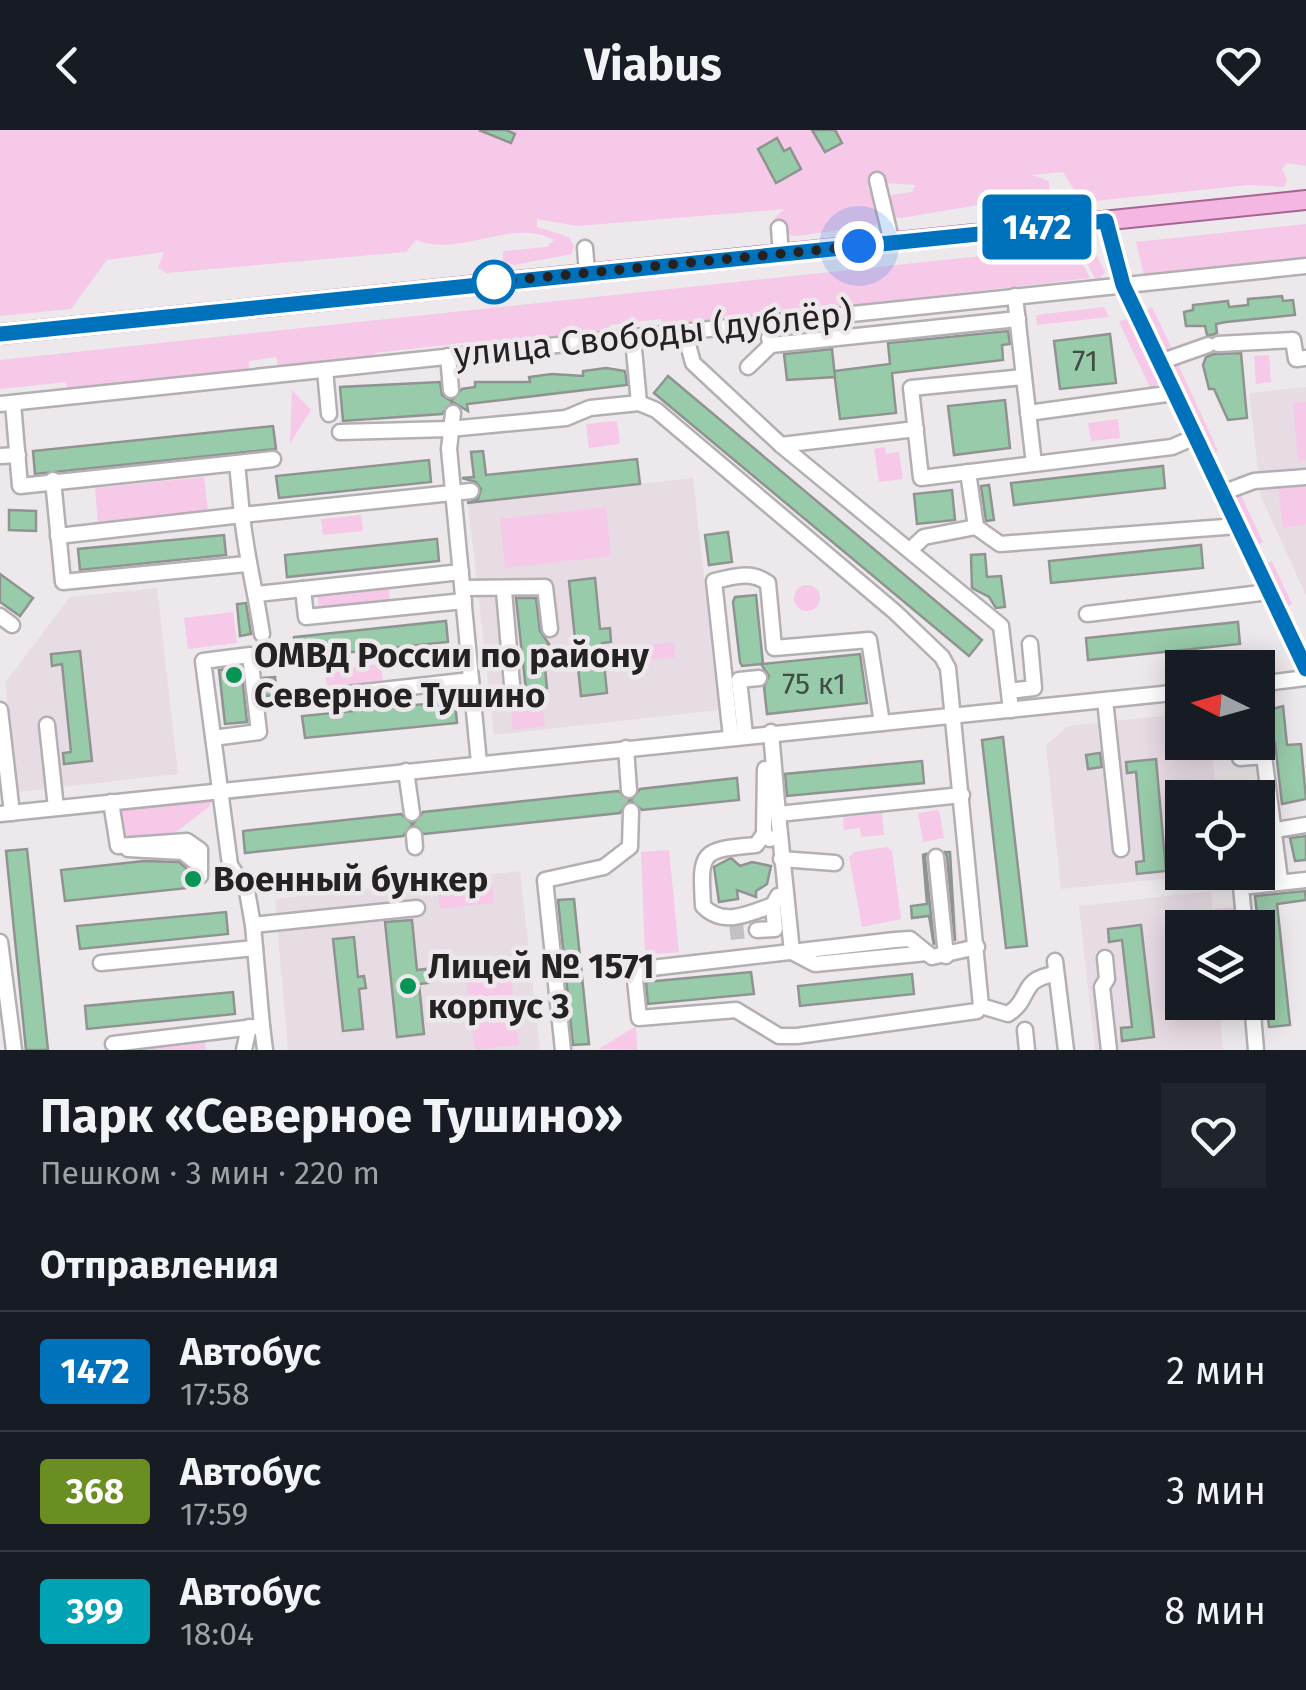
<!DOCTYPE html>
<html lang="ru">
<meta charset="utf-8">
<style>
body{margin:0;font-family:"Fira Sans",sans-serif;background:#20242c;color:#f1f3f6;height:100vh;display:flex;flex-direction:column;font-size:38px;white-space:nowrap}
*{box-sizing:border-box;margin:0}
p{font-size:32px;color:#9ea1a6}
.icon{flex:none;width:55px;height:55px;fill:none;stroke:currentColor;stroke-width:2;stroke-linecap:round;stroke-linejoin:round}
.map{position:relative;height:920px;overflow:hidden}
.details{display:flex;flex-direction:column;background:#171b24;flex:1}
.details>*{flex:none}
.badge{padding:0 20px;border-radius:8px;font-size:35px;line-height:65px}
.needle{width:65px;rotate:275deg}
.tools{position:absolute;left:1165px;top:520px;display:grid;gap:20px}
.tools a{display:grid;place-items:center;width:110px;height:110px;border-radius:0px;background:#171b24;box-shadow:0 5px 25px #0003;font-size:50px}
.you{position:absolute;width:50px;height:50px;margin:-25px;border:8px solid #fff;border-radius:50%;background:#1a73e8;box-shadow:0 0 0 15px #1a73e833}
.map>.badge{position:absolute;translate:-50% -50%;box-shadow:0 0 0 5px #fff}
h2{padding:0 40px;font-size:38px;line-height:90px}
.round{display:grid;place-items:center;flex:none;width:105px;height:105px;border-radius:0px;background:#20242c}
.summary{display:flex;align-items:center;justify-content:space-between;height:170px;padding:0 40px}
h1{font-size:48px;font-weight:700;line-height:75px}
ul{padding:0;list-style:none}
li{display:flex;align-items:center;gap:30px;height:120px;padding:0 40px;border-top:2px solid #363941}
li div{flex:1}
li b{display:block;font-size:38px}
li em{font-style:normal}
li .badge{min-width:110px;font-weight:700;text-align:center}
header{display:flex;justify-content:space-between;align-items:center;height:130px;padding:0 40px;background:#171b24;font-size:45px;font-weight:700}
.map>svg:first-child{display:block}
.built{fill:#e8dce4}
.green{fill:#f5c9e7}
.building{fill:#98cba9;stroke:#8f9490;stroke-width:2.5}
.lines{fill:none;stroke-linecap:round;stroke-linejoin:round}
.minor-tunnel{stroke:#c5c0c3;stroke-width:14;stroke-dasharray:14 7;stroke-linecap:butt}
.minor-casing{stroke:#b4afb3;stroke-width:19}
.major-casing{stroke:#a76394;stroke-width:22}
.minor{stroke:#fff;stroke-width:14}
.major{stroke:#f4b6e3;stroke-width:18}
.line-casing{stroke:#fff;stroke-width:22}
.line{stroke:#0072bc;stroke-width:15}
.walk{stroke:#242223;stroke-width:10;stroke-dasharray:0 18}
.stop-dot{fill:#fff;stroke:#0072bc;stroke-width:5}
.poi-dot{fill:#079556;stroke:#ede8eb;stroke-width:4}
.labels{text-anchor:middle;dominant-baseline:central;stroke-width:9;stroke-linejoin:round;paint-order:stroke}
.number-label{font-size:30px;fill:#414c44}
.street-label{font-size:35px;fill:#242223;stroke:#ede8eb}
.poi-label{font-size:35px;font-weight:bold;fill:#242223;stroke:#ede8eb;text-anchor:start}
</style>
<header><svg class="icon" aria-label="back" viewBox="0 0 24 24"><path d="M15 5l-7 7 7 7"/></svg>Viabus<svg class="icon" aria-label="heart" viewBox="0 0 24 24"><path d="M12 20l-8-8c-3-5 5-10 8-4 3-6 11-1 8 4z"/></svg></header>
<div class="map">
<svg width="1306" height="920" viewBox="0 0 1306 920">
<rect width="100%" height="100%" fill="#ede8eb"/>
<g class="built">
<polygon points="1306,257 1306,465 1261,367 1249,263"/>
<polygon points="693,348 719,580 494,605 468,373"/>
<polygon points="157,458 178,644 18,662 5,553 70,467"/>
<polygon points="1182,584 1182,612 1211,615 1217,667 1182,668 1182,742 1223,743 1061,759 1046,615 1068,596"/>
<polygon points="950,722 959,816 932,819 923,725"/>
<polygon points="520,741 540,920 288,920 275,769"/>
<polygon points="1211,761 1214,797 1182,798 1182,872 1219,873 1223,919 1095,920 1079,776"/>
</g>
<g class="green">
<path d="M0,0H1306V36L1287,33L1282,39L1287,50L1284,57L1249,55L1094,71L1080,70L1063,42L1032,45L1049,51L1050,71L1039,76L1013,69L901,88L886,86L891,65L912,62L915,55L873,52L868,57L879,85L876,95L797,106L777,103L775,87L785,79L577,96L537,89V97L569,107L574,116L572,124L514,135L503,131V121L547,117L554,110C512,87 461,128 416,110L406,122L167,143L158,138L164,122L107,130L71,179L0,186Z"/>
<polygon points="1306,94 1306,128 1144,145 1136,112"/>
<polygon points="1091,115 1105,142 1097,152 1081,122 1082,116"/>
<polygon points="1066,117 1076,120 1090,148 663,197 661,189 610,195 610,202 473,218 472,212 375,223 375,228 278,236 276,227 249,231 249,240 67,259 66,252 0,259 0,230"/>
<polygon points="1104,177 1109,187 1037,195 1036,185"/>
<polygon points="1152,177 1173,221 1164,225 1144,181"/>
<polygon points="1128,188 1159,251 1152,261 1119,192"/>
<polygon points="1269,225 1271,252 1256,254 1254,226"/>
<polygon points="1177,232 1218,321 1210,325 1169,235"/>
<polygon points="292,260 311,280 290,313"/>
<polygon points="1306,272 1306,330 1298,331 1293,273"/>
<polygon points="1118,289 1120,308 1091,311 1088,293"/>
<polygon points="617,291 620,314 589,318 586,294"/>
<polygon points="885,317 886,324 899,322 903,349 879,352 874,319"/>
<polygon points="204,347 208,381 98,392 95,358"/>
<polygon points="1306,353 1306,394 1283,398 1278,357"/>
<polygon points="1239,361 1263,412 1256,416 1230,365"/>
<polygon points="606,377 611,426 505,438 500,389"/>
<polygon points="361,385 363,401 323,405 321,389"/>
<polygon points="1272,431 1292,474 1283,479 1263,435"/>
<circle cx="807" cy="468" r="13"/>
<polygon points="389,459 390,473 319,481 318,467"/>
<polygon points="233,482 237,513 188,519 184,488"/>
<polygon points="674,512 675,528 645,529 644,520 636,520 635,516"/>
<polygon points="381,534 383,553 327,559 325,540"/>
<polygon points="543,578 545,596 513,600 511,581"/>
<polygon points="211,671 210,676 176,702 131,709 122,703 122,680"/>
<polygon points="939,680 944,708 923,712 918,683"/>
<polygon points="882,683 884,705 861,707 860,698 844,700 843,687"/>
<polygon points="887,717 892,721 901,789 862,797 849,727 854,722"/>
<polygon points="669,720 679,822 645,825 641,722"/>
<polygon points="491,746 494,773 440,779 437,752"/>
<polygon points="1239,777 1240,797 1215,797 1213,779"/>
<polygon points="509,828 519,915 475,920 464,833"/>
<polygon points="636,896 637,920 599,919"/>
<polygon points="205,909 206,920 138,920 138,916"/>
</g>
<g class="building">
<polygon points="479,0 506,0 515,4 511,13"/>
<polygon points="812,0 835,0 842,13 825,22"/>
<polygon points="777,8 784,21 790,18 801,39 776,53 758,19"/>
<polygon points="1282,166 1283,171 1293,170 1295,185 1226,192 1216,194 1217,203 1212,205 1207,205 1205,196 1186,196 1184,182 1193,180 1193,175 1228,171 1229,177 1248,175 1248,169"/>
<polygon points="1008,201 1010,214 1002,215 1003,230 892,243 896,283 840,289 834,241 890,234 888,213"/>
<polygon points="1110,204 1116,253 1060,259 1054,211"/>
<polygon points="832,219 835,247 787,250 784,224"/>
<polygon points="1241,223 1247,288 1228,290 1214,259 1209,259 1203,235 1206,227 1214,224"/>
<polygon points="606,238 625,241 627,255 467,274 468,281 453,272 442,284 343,291 340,257 440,252 442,265 451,271 462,259 475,257 475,252 530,252 529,247 552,244 583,246 583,241"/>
<polygon points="668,246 982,510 969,526 654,263"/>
<polygon points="1005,270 1010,318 954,325 948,276"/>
<polygon points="273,296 276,319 35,344 33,321"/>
<polygon points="483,321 486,345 637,329 640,354 467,373 478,369 481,359 476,352 462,348 474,347 471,322"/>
<polygon points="429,330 431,352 279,368 276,346"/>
<polygon points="1163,336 1165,358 1014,375 1011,353"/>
<polygon points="989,355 994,390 986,391 981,356"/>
<polygon points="952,360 955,390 917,394 914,364"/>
<polygon points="9,380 36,381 36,401 9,400"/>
<polygon points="728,402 732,432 709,435 705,405"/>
<polygon points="224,405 226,425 80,440 78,419"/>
<polygon points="437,409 439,431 287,447 285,425"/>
<polygon points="1201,415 1203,438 1051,453 1049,431"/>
<polygon points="985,424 987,447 1001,446 1005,477 996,478 989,467 972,458 971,425"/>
<polygon points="0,444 33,468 20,486 0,472"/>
<polygon points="595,448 600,499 610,498 611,512 602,513 607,563 581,566 569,451"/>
<polygon points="756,465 763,534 860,524 867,573 767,584 764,557 769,546 761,534 742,536 740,532 733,472 735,467"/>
<polygon points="516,468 536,468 540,501 549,514 543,518 547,558 526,560"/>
<polygon points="246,473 251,504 240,506 237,474"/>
<polygon points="446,491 448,512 296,528 294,507"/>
<polygon points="1238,492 1240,514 1088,530 1086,508"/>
<polygon points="80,521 92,631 64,634 63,623 71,622 62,534 52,536 51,524"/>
<polygon points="241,537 247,592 225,594 219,540"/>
<polygon points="275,547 277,565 265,566 263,548"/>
<polygon points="455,571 457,593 305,608 302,586"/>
<polygon points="1283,576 1287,615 1301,614 1306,669 1282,674 1275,613 1258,615 1258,583"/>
<polygon points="1003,607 1027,816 1006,818 982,610"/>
<polygon points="1100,623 1102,637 1088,639 1086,625"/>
<polygon points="1156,629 1166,741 1137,744 1136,732 1144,731 1136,642 1127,643 1126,632"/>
<polygon points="922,631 924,653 787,666 785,644"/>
<polygon points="737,648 739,670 642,680 630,670 620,683 424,704 412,695 403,706 245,723 243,701 401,684 413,694 423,682 618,661 631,670 640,659"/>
<polygon points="1306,706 1306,730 1295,731 1290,708"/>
<polygon points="27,719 48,920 26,920 18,840 6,721"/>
<polygon points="945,722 950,722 955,811 947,726"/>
<polygon points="926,724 925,728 934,815 929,786 912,788 911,776 927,774 923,725"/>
<polygon points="731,728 740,736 752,732 771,736 767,754 756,761 756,767 737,760 738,769 719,772 714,737"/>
<polygon points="144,731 179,732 186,738 188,758 65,771 61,740"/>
<polygon points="1305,761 1306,770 1277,774 1290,895 1269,897 1255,766"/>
<polygon points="574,769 589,914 573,915 558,770"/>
<polygon points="226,782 228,804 80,819 77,796"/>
<polygon points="412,790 417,840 426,839 428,853 419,854 424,904 397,907 385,792"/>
<polygon points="1141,795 1154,907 1122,911 1121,898 1132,897 1122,810 1109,812 1108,799"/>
<polygon points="354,807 358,847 364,846 366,858 359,859 363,899 343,901 333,809"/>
<polygon points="751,842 754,864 648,874 646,852"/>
<polygon points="912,844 914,864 800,876 798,856"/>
<polygon points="233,862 235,884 87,899 85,876"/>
</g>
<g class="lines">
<polyline class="minor-tunnel" points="730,803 757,800"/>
<g class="minor-casing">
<g id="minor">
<polyline points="877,50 892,113"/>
<polyline points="1106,91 1123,155 1306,539"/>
<polyline points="779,98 781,125"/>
<polyline points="585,118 587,142"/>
<polyline points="1015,166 1024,247"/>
<polyline points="685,203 693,233 781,315 1001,496 1011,580"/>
<polyline points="633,209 639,273"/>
<polyline points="1218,214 1293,210 1296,229 1306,228"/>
<polyline points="771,215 1018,189"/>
<polyline points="448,226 451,260"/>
<polyline points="1160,232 1208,215"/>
<polyline points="748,237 771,215 769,208"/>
<polyline points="325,240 329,284"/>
<polyline points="13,273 20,356 237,333"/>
<polyline points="0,274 1306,136"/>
<polyline points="453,283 449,319 479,633"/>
<polyline points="1028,283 1174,263"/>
<polyline points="340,302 449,299 566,288 590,278 639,273 656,280 895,482 942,527 948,538 981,876"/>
<polyline points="781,315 916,299"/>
<polyline points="0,326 18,325"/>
<polyline points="273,329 237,333 242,385 471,361"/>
<polyline points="1034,334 1024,247 911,258 921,348 1172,317 1195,307"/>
<polyline points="968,342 976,397"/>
<polyline points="53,350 63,452 246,434"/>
<polyline points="1222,363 1254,351 1306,347"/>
<path d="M58,406L242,385C246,426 256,463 262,504"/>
<polyline points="910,420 924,407 976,397 1000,414 1238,396"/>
<polyline points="463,458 545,457 550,499"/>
<polyline points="303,459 306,487 464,471"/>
<polyline points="504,461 513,566"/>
<polyline points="257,464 461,442"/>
<polyline points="1087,484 1269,462"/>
<polyline points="0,486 12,495"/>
<polyline points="1258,554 1306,548"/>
<polyline points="1009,561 1034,558 1030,514"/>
<polyline points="294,570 471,550"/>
<polyline points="1105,570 1121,719"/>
<polyline points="0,580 12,683"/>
<polyline points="47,595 56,678"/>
<polyline points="771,602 778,684 962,665"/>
<polyline points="745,605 739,550 759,548"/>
<path d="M731,607L714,451C734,447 750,440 768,453L774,518L869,510L882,593"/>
<polyline points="626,618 629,660"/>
<polyline points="1240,628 1264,626 1280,750"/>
<polyline points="765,639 764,704 770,709"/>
<polyline points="406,641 412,683"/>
<polyline points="111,672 118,716 187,711 200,720 200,746"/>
<polyline points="0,684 1182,562"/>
<polyline points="778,684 792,822 815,834 927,823"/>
<path d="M764,704L756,715C700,720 700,721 703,776C723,797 748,784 773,775L778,766L786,765"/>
<polyline points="414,705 415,717"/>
<polyline points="128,719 183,722 193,730"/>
<polyline points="936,727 946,826"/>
<polyline points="1261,727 1258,703 1306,695"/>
<polyline points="781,729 835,733"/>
<polyline points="253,795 417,778"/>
<polyline points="1245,798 1241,757 1306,750"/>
<polyline points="757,800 775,799 773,775"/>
<polyline points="0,812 14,920"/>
<polyline points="977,817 932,827 910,809 895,810 634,840 639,888 736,880 779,906 797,906 977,881 981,876"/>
<polyline points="1105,828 1107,849 1102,857 1109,920"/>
<polyline points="1055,831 1066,920"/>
<polyline points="101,833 255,818"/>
<polyline points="1252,872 1256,920"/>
<path d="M981,876L1008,884C1033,868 1018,849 1056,844"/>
<polyline points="262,896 265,920"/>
<polyline points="1025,900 1027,920"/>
<polyline points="113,914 262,896 253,795 247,761 230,735 203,531 250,525 259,602 213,608"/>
<polyline points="244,920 249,897"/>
<polyline points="563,920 545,750 604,737 630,717 631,681"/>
</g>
</g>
<g class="major-casing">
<polyline id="major" points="0,204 1306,70"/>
</g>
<use href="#minor" class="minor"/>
<use href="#major" class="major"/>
</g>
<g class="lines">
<g class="line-casing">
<polyline id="line" points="0,204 1106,91 1123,155 1306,539"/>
</g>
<use href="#line" class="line"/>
<polyline class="walk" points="494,152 859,116"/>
</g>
<circle class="stop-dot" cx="494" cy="152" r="20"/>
<g class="poi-dot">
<circle cx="234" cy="545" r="10"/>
<circle cx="193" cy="749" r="10"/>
<circle cx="408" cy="856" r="10"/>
</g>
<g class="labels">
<g class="number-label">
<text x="1085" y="231">71</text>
<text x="814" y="554">75 к1</text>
</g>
<g class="street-label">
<text transform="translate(653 204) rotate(-6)">улица Свободы (дублёр)</text>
</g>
<g class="poi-label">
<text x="254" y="525">ОМВД России по району<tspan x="254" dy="40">Северное Тушино</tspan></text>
<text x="213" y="749">Военный бункер</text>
<text x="428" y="836">Лицей № 1571<tspan x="428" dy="40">корпус 3</tspan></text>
</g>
</g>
</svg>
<div class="tools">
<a><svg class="needle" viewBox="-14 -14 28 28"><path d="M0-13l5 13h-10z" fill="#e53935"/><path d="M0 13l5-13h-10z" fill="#9ea1a6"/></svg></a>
<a><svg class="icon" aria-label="locate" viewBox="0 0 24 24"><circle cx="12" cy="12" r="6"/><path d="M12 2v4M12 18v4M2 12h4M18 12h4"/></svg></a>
<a><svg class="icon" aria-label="layers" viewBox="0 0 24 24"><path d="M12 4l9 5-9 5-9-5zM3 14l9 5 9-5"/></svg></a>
</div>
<div class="you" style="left:859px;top:116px"></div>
<b class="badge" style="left:1037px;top:97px;background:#0072bc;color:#fff">1472</b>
</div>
<section class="details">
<div class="summary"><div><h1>Парк «Северное Тушино»</h1><p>Пешком · 3 мин · 220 m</p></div><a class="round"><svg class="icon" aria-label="heart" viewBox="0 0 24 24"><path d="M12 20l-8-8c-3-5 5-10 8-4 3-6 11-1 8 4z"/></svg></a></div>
<h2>Отправления</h2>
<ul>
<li><span class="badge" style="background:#0072bc;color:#fff">1472</span><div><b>Автобус</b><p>17:58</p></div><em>2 мин</em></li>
<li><span class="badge" style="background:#6b8e23;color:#fff">368</span><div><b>Автобус</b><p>17:59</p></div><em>3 мин</em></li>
<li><span class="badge" style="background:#00a3b4;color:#fff">399</span><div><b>Автобус</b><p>18:04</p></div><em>8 мин</em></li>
</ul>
</section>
